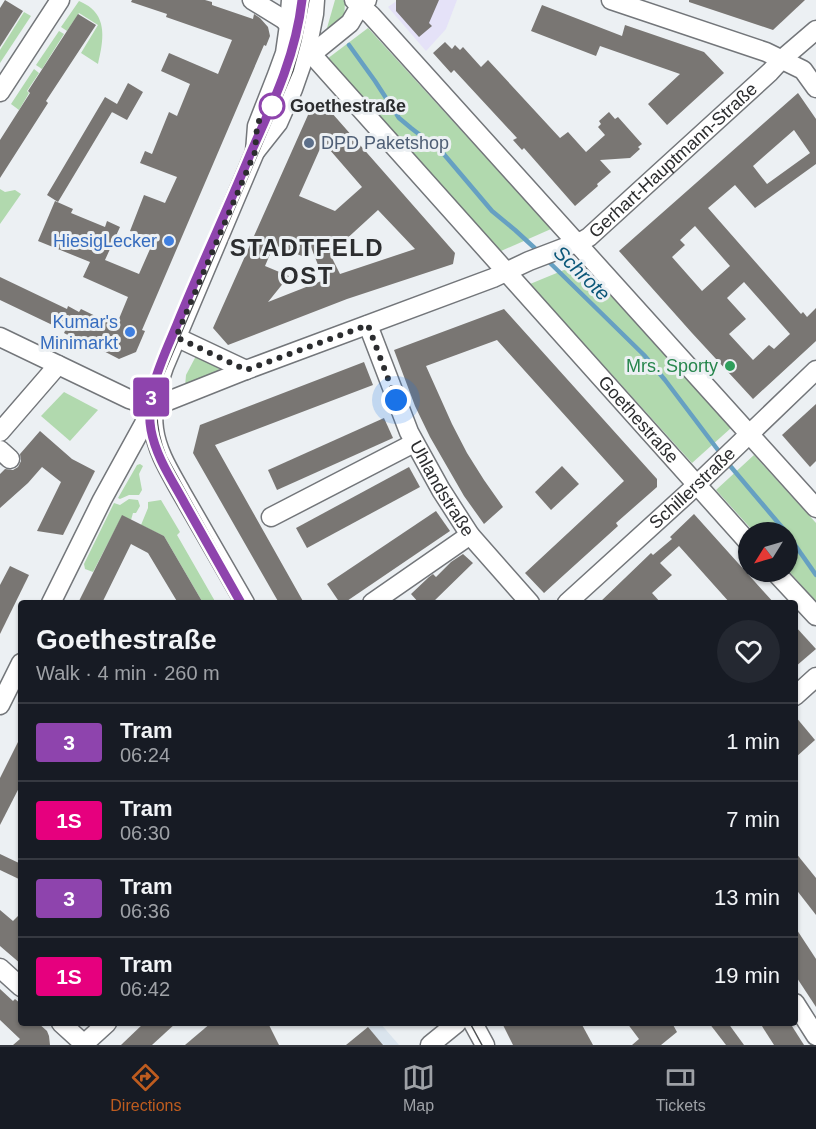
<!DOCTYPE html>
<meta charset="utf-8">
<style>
body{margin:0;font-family:Helvetica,sans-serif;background:#242831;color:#f1f3f6;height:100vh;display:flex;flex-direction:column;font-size:22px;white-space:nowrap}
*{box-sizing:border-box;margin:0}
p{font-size:20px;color:#9ea1a6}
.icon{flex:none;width:33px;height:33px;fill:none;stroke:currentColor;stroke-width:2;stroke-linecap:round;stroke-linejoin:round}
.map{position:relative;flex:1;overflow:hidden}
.side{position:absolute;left:18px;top:600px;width:780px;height:426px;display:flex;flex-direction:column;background:#171b24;border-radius:6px;box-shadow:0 2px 4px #0004}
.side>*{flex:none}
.badge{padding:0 12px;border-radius:4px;font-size:21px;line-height:39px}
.needle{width:39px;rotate:233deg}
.fabs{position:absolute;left:738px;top:522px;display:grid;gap:12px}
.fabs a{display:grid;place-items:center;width:60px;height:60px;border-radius:50%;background:#171b24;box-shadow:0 2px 4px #0004;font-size:30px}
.you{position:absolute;width:30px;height:30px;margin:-15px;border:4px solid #fff;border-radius:50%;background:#1a73e8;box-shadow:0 0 0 9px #1a73e833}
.map>.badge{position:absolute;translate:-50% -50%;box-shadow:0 0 0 3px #fff}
.round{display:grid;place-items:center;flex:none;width:63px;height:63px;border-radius:32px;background:#242831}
.overview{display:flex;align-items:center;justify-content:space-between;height:102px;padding:0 18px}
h1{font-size:28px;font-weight:800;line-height:45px}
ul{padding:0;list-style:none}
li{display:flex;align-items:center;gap:18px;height:78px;padding:0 18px;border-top:2px solid #363941}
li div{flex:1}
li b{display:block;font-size:22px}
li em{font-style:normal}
li .badge{min-width:66px;font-weight:700;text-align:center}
.tab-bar{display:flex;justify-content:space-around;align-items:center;height:84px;border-top:2px solid #363941;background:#171b24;font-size:16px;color:#9ea1a6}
.tab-bar a{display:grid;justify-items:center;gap:3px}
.tab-bar .on{color:#be5c1f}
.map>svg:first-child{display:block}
.commercial{fill:#e5e2f8}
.built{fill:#dae4ed}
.green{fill:#b1d9ae}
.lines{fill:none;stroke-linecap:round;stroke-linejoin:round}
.stream{stroke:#66a0c2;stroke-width:4.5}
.building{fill:#797673;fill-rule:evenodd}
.minor-casing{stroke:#73767a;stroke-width:21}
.minor{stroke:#fff;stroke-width:18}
.tram{stroke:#4f5153;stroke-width:1.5}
.line-casing{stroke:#fff;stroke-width:14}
.line{stroke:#8e44ad;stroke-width:9}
.walk{stroke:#2c2d2f;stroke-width:6;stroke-dasharray:0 10.8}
.stop-dot{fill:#fff;stroke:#8e44ad;stroke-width:3}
.service-dot{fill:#5c6f8a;stroke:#ecf0f3;stroke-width:2}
.shop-dot{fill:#3f7fe0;stroke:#ecf0f3;stroke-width:2}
.leisure-dot{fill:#2e9e5b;stroke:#ecf0f3;stroke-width:2}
.labels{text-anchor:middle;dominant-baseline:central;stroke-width:6;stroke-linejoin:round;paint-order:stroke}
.stop-label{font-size:18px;font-weight:bold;fill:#2c2d2f;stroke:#ecf0f3;text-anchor:start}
.service-label{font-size:18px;fill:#4e5e75;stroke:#ecf0f3;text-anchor:start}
.street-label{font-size:18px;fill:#2c2d2f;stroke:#ecf0f3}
.shop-label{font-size:18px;fill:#366cbe;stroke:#ecf0f3;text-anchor:end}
.leisure-label{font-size:18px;fill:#27864d;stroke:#ecf0f3;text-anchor:end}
.water-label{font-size:20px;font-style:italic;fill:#0b5779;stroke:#ecf0f3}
.district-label{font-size:24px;font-weight:bold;letter-spacing:1.5px;fill:#2c2d2f;stroke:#ecf0f3}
</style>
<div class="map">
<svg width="816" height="1045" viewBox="0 0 816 1045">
<rect width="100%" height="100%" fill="#ecf0f3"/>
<polygon class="commercial" points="398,0 457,0 446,29 426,51 388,7"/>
<polygon class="built" points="374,1023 380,1023 399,1045 347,1045"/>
<g class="green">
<polygon points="335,0 343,0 345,2 344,20 325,35"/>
<path d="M79,1C83,3 88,5 91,8C108,22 102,46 98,64L81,53L98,25L79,13L67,31L61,27Z"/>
<polygon points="24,12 31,16 0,63 0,50"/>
<polygon points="368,28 551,229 501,251 327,59"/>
<polygon points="59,31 64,34 42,69 36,65"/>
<polygon points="34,69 39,73 27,91 29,93 19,110 11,104"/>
<polygon points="0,189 5,192 15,190 21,194 0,224"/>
<polygon points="581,263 731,428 692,463 530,284"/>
<polygon points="196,356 218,366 219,370 214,377 185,387 186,375"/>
<polygon points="64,392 98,410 70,441 41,416"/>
<polygon points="754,455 816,523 816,602 788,570 788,532 754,532 716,490"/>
<polygon points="140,464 143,466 139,474 142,490 139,495 129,495 120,499 118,498 137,465"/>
<polygon points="129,499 138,500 140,506 136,513 133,513 131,520 122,516 93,572 85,569 84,564 114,503 120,505"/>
<polygon points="161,500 180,532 177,535 216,603 203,603 164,536 141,525 148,508 148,502"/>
</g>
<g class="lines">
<g class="stream">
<polyline points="349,45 375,81 399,118 411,128 442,152 492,211 515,230 539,252"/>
<polyline points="547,260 644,355 665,380 721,454"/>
<polyline points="726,461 786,532"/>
<polyline points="788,535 816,575"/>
</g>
</g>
<g class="building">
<polygon points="5,0 23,11 0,47 0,8"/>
<polygon points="132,0 205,0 212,2 212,5 253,19 254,14 260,18 268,27 270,36 266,46 264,45 142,330 145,331 136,352 119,359 88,343 87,345 64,333 65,331 0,300 0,277 67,309 68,306 79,312 81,309 116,326 128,297 83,277 90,262 38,241 55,201 73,209 71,213 105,227 107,221 120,227 105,260 139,274 154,240 130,231 144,195 165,203 177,177 140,163 145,151 152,154 169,112 177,116 190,84 161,71 169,53 218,74 232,40 166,17 167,14 131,2"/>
<polygon points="396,0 439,0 429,23 432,26 419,37 396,11"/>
<polygon points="689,0 805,0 773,30 689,2"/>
<polygon points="542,5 622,36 625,25 704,52 724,73 667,125 648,104 680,74 600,46 596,56 531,31"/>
<polygon points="78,14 96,25 46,101 48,103 0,178 0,140 30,93 28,91"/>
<polygon points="445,42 452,49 455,45 460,50 463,47 481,67 488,60 560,138 568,132 586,152 605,135 598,127 601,124 599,121 609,112 615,119 618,117 642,144 638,147 640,149 630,158 600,160 611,172 597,184 598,186 575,206 524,148 522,150 513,140 517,138 454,70 451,73 433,53"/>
<polygon points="128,83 143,92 127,120 112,112 115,107 58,202 47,195 105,97 117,104"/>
<path d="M798,93L816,119V164L755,208L735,185L708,208L801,314L803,312L807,317L816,308V341L753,399L692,333L619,251ZM794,130L810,153L767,184L753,166ZM695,226L730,266L702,291L672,257L685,245L680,240ZM744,282L790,334L774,349L769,345L753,360L729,334L746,319L727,298Z"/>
<path d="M324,104L455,253L453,264L347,299L228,345L213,328L312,106ZM323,142L362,187L335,211L299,196ZM378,210L415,249L340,274L330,254ZM309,242L324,280L268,302L289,276L265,266L274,245L302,256Z"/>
<polygon points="504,309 657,479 657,487 616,523 618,526 544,593 525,573 624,481 497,340 426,366 452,424 467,453 484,480 503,507 484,524 464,496 430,437 415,406 394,350"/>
<polygon points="364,362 373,385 215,445 304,603 279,603 193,453 200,425"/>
<polygon points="816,404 816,461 810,467 782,435"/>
<polygon points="384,418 393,438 277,490 268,470"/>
<polygon points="40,431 72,459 95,471 63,535 37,531 61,482 42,467 28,483 0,508 0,474 5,469 13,470 18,467 21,461 20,454"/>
<polygon points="562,466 579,484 551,510 535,492"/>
<polygon points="409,467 420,487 307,548 296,528"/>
<polygon points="436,511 450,531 344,603 340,603 327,584"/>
<polygon points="694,514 774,603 730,603 679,546 660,563 672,575 652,593 661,603 599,603 651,553 653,555 672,539 670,537"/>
<polygon points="122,515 164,536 203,603 178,603 148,553 131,544 102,603 78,603"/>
<polygon points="463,554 473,563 432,603 419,603 411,594 429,577 433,574 436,577 451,562"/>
<polygon points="10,566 29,575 0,634 0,585"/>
<polygon points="795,626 816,649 795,667"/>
<polygon points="795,716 815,740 795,758"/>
<polygon points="21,736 21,784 0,825 0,778"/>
<polygon points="795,852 816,878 816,915 795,888"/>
<polygon points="0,854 21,864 21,880 0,870"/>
<polygon points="0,910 13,921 21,913 21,964 0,946"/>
<polygon points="795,927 816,959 816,1007 795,975"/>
<polygon points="0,989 13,1001 15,999 21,1004 21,1023 38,1023 47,1031 49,1036 50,1045 13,1045 20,1039 0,1020"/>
<polygon points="144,1023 176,1023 152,1045 121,1045"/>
<polygon points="211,1023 268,1023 279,1045 185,1045"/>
<polygon points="502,1023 581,1023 593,1045 513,1045"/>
<polygon points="627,1023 672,1023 677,1032 661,1045 632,1045 639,1039"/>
<polygon points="709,1023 728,1023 744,1045 726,1045"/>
<polygon points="760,1023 790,1023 804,1045 774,1045"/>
<polygon points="368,1027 383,1045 346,1045"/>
</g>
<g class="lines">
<g class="minor-casing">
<g id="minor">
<path id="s1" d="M252,0L283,19L289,25L307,49L748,542"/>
<polyline points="354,0 371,15 816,508"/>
<polyline points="611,0 766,52 803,70 816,88"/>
<polyline points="307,49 314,51 318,49 350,23 360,6 367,0"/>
<polyline points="0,92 60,0"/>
<polyline points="255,152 257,126 277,75 285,53 289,25 291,0"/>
<path id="s2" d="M368,325L409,432L441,490L470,535L530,603"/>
<polyline points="0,337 129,399 153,407"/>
<polyline points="176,337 246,370"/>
<path id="s3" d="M153,407L246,370L493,278L529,261L584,240L589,237L770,72L781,60L816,30"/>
<polyline points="0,432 58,365"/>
<polyline points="0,450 10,459"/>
<polyline points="271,517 414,443"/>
<polyline points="775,572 816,616"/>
<polyline points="51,603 102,500 152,409"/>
<path d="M245,603C224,566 202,529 181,492C170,472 157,452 154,429C151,407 157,387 164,367L255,152L278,123L293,89L307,49L314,14L315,0"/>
<polyline points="372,603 470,535"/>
<path id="s4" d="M567,603L688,493L816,370"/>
<polyline points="795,696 816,677"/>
<polyline points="0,705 21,663"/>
<polyline points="0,968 21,987"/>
<polyline points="795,1003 816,1036"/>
<polyline points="61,1023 84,1044"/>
<polyline points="473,1023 485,1045"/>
<polyline points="83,1045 107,1023"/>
<polyline points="430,1045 457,1023"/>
</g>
</g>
<use href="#minor" class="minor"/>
<g class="tram">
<path d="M247,603L166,456C155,430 154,405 162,378L293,71L301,41L309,0"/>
<polyline points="470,1023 482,1045"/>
</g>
</g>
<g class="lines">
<g class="line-casing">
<path id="line" d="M241,603C222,570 204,537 185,504C172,480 156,457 151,430C144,391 166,353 180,317C203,261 229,206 252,150C274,101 296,54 302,0"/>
</g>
<use href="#line" class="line"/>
<polyline class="walk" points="272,106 264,109 257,126 255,152 176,337 246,370 368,325 396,400"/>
</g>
<circle class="stop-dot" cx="272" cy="106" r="12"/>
<circle class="service-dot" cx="309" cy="143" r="6"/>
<g class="shop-dot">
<circle cx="169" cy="241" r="6"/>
<circle cx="130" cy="332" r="6"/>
</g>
<circle class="leisure-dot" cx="730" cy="366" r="6"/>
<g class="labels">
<g class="stop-label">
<text x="290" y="106">Goethestraße</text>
</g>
<g class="service-label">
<text x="321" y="143">DPD Paketshop</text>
</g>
<g class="street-label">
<text stroke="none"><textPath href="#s3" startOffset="582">Gerhart-Hauptmann-Straße</textPath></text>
<text stroke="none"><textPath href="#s1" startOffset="572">Goethestraße</textPath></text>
<text stroke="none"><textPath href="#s2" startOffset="180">Uhlandstraße</textPath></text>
<text stroke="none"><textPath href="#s4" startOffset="170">Schillerstraße</textPath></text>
</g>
<g class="shop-label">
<text x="157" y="241">HiesigLecker</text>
<text x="118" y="322">Kumar's<tspan x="118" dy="21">Minimarkt</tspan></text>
</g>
<g class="leisure-label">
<text x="718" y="366">Mrs. Sporty</text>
</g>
<g class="water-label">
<text transform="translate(582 273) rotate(44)">Schrote</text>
</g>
<g class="district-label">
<text x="307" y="247">STADTFELD<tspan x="307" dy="28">OST</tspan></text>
</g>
</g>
</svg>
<div class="fabs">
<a><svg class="needle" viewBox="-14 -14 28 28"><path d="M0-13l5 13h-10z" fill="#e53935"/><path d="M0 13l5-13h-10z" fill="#9ea1a6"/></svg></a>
</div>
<div class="you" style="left:396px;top:400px"></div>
<b class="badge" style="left:151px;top:397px;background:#8e44ad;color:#fff">3</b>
<section class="side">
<div class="overview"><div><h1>Goethestraße</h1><p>Walk · 4 min · 260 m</p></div><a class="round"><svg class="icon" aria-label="heart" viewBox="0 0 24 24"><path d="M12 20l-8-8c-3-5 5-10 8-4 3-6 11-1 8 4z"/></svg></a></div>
<ul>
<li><span class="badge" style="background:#8e44ad;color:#fff">3</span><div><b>Tram</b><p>06:24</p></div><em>1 min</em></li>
<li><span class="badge" style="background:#e6007e;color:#fff">1S</span><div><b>Tram</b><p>06:30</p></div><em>7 min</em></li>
<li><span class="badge" style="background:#8e44ad;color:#fff">3</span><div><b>Tram</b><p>06:36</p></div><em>13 min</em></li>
<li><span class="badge" style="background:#e6007e;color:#fff">1S</span><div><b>Tram</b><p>06:42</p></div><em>19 min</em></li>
</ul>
</section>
</div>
<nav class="tab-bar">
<a class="on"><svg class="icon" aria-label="directions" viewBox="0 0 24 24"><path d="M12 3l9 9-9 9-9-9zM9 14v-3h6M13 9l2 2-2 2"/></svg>Directions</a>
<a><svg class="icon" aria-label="map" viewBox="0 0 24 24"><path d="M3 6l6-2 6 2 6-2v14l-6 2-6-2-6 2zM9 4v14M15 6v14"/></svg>Map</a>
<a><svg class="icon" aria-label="tickets" viewBox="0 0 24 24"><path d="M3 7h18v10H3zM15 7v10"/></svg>Tickets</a>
</nav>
